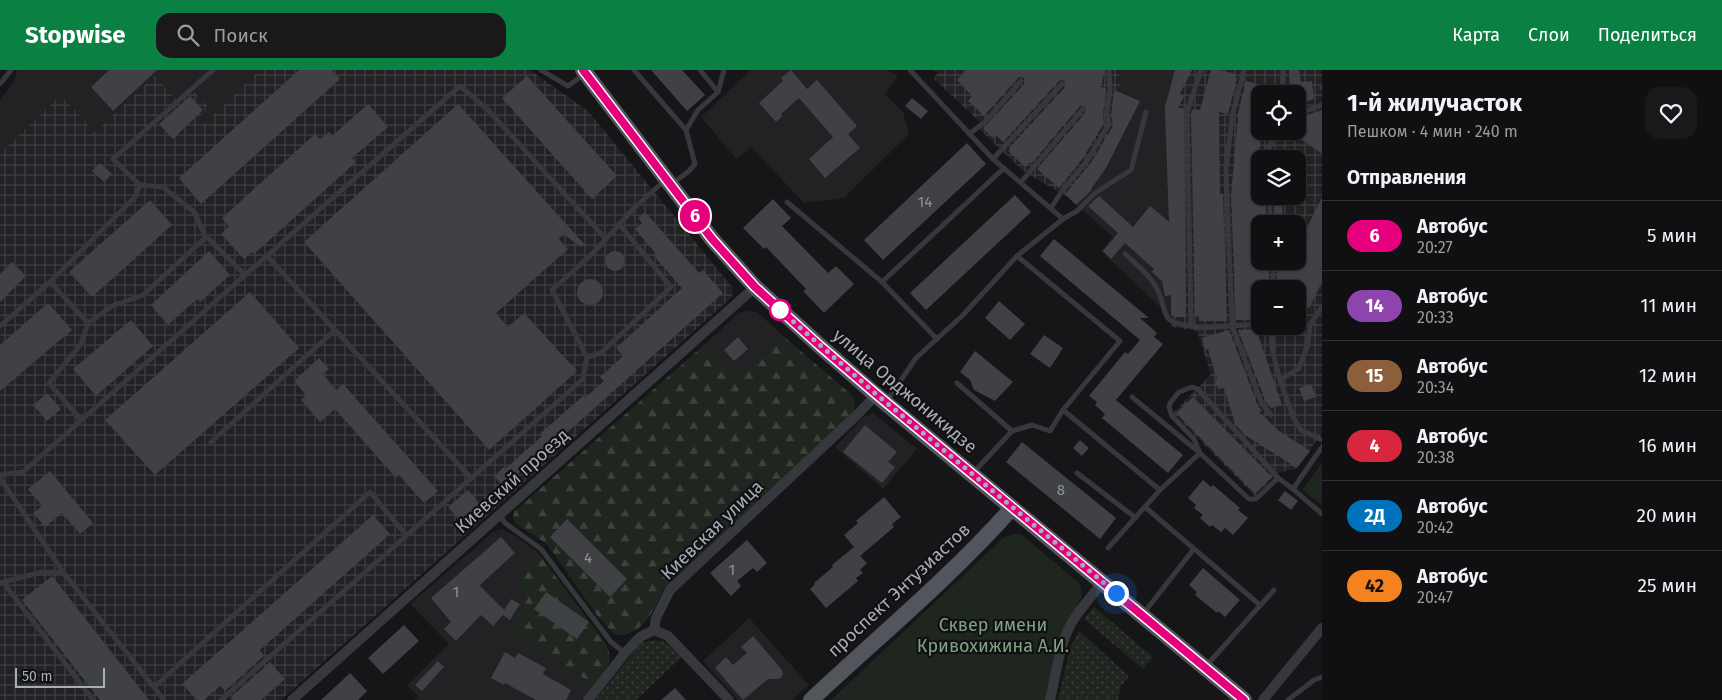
<!DOCTYPE html>
<html lang="ru">
<meta charset="utf-8">
<style>
body{margin:0;font-family:"Fira Sans",sans-serif;background:#19191b;color:#f1f3f6;height:100vh;display:flex;flex-direction:column;font-size:19px;white-space:nowrap}
*{box-sizing:border-box;margin:0}
p{font-size:16px;color:#9c9d9f}
.icon{flex:none;width:28px;height:28px;fill:none;stroke:currentColor;stroke-width:2;stroke-linecap:round;stroke-linejoin:round}
.map{position:relative;flex:1;overflow:hidden}
.details{display:flex;flex-direction:column;background:#101012;width:400px}
.details>*{flex:none}
.badge{padding:0 10px;border-radius:16px;font-size:18px;line-height:32px}
.controls{position:absolute;left:1251px;top:15px;display:grid;gap:10px}
.controls a{display:grid;place-items:center;width:55px;height:55px;border-radius:10px;background:#101012;box-shadow:0 1px 4px #0004,0 0 0 1px #303032;font-size:25px}
.scale{position:absolute;left:15px;bottom:12px;width:90px;box-sizing:border-box;padding-left:5px;border:2px solid #a8adb8;border-top:0;font-size:14px;line-height:18px;white-space:nowrap;color:#a8adb8;-webkit-text-stroke:4px #111113;paint-order:stroke}
.you{position:absolute;width:25px;height:25px;margin:-12px;border:4px solid #fff;border-radius:50%;background:#1a73e8;box-shadow:0 0 0 8px #1a73e833}
.map>.badge{position:absolute;translate:-50% -50%;box-shadow:0 0 0 2px #fff}
h2{padding:0 25px;font-size:19px;line-height:45px}
.round{display:grid;place-items:center;flex:none;width:52px;height:52px;border-radius:15px;background:#19191b}
.head{display:flex;align-items:center;justify-content:space-between;height:85px;padding:0 25px}
h1{font-size:24px;font-weight:700;line-height:38px}
ul{padding:0;list-style:none}
li{display:flex;align-items:center;gap:15px;height:70px;padding:0 25px;border-top:1px solid #303032}
li div{flex:1}
li b{display:block;font-size:19px}
li em{font-style:normal}
li .badge{min-width:55px;font-weight:700;text-align:center}
header{display:flex;align-items:center;gap:30px;box-sizing:border-box;height:70px;padding:0 25px;background:#0b8043;color:#fff}
header strong{font-size:24px}
nav{display:flex;gap:28px;margin-inline-start:auto;font-size:18px}
.search{width:350px;height:45px;background:#19191b;display:flex;align-items:center;gap:12px;box-sizing:border-box;padding:0 18px;border-radius:15px;color:#9c9d9f;font-size:19px}
main{display:flex;flex:1;min-height:0}
.map>svg:first-child{display:block}
.built{fill:#222225}
.industrial{fill:url(#industrial-grid);fill-rule:evenodd}
.grass{fill:url(#grass-dots)}
.forest{fill:url(#forest-firs)}
.park{fill:#1e261f}
.building{fill:#404145}
.lines{fill:none;stroke-linecap:round;stroke-linejoin:round}
.service{stroke:#37383d;stroke-width:5}
.minor{stroke:#37383d;stroke-width:10}
.primary{stroke:#53555c;stroke-width:16}
.line-casing{stroke:#fff;stroke-width:11}
.line{stroke:#e6007e;stroke-width:8}
.walk{stroke:#a8adb8;stroke-width:5;stroke-dasharray:0 9}
.stop-dot{fill:#fff;stroke:#e6007e;stroke-width:2.5}
.labels{text-anchor:middle;dominant-baseline:central;stroke-width:4.5;stroke-linejoin:round;paint-order:stroke}
.number-label{font-size:15px;fill:#8e929b}
.street-label{font-size:18px;fill:#a8adb8;stroke:#111113}
.park-label{font-size:18px;fill:#7fa381;stroke:#111113}
</style>
<header>
<strong>Stopwise</strong>
<div class="search"><svg class="icon" aria-label="search" viewBox="0 0 24 24"><circle cx="10" cy="10" r="6"/><path d="M15 15l6 6"/></svg>Поиск</div>
<nav><a>Карта</a><a>Слои</a><a>Поделиться</a></nav>
</header>
<main>
<div class="map">
<svg width="1322" height="630" viewBox="0 0 1322 630">
<defs>
<pattern id="industrial-grid" width="8" height="8" patternUnits="userSpaceOnUse" patternTransform="scale(1.25)"><rect width="8" height="8" fill="#222225"/><path d="M0 4h8M4 0v8" fill="none" stroke="#3f3f43"/></pattern>
<pattern id="grass-dots" width="8" height="8" patternUnits="userSpaceOnUse" patternTransform="scale(1.25)"><rect width="8" height="8" fill="#1e261f"/><path d="M2 2h.1M6 6h.1" fill="none" stroke="#3c433d" stroke-width="1.8" stroke-linecap="round"/></pattern>
<pattern id="forest-firs" width="22" height="20" patternUnits="userSpaceOnUse" patternTransform="scale(1.25)"><rect width="22" height="20" fill="#1e261f"/><path d="M5 1l3.5 6h-7zM16 11l3.5 6h-7z" fill="#3c433d"/></pattern>
</defs>
<rect width="100%" height="100%" fill="#161618"/>
<g class="built">
<polygon points="17,0 260,0 205,54 200,47 176,30 95,62 61,25 0,83 0,30 14,12"/>
<polygon points="751,0 887,0 898,6 885,24 903,42 909,64 844,128 804,133 751,77 736,89 701,47"/>
<polygon points="1119,0 1175,0 1170,188 1171,247 1101,181 1113,167 1068,127 1094,93 1112,44 1121,23"/>
<polygon points="747,241 757,242 782,265 748,300 730,301 704,275 739,243"/>
<polygon points="873,343 917,379 883,419 835,377 864,347"/>
<polygon points="502,459 510,463 537,481 518,517 529,528 510,559 594,615 582,630 415,630 418,626 407,615 449,574 410,534 493,462"/>
<polygon points="749,548 809,615 792,630 738,630 703,591"/>
</g>
<g class="industrial">
<polygon points="260,0 530,0 588,41 733,218 732,227 281,630 0,630 0,83 61,25 95,62 155,6 176,30 190,18 209,37 200,47 205,53"/>
<polygon points="933,0 1119,0 1121,22 1112,44 1118,47 1094,93 1068,127 1023,101 979,59 983,55 934,9 938,2"/>
<path d="M1175,0H1322V363L1297,398L1278,403L1255,426L1173,343L1211,304L1197,261L1172,257L1171,247L1170,188L1165,37ZM1260,24H1298V61H1260ZM1260,89H1298V126H1260ZM1260,154H1298V191H1260ZM1260,219H1298V256H1260Z"/>
</g>
<g class="grass">
<polygon points="1094,537 1153,587 1143,599 1084,549"/>
<polygon points="1079,561 1129,606 1121,616 1118,630 1058,630 1070,578"/>
<polygon points="654,570 665,572 682,587 636,630 595,630 641,573"/>
</g>
<g class="forest">
<path d="M782,265L853,326L855,333L854,341L664,519C653,540 643,567 615,565L599,548L547,474L516,454L513,448L514,442L704,275L730,301L748,300Z"/>
<path d="M537,481L606,574C615,593 606,600 594,615L510,559L528,528L518,517Z"/>
</g>
<g class="park">
<polygon points="1322,393 1322,435 1302,420"/>
<polygon points="1014,464 1021,464 1080,514 1082,526 1059,570 1045,630 831,630 1003,468"/>
</g>
<g class="building">
<polygon points="109,0 157,0 113,41 91,17"/>
<polygon points="299,0 332,0 340,9 201,134 179,108"/>
<polygon points="651,0 682,0 705,25 687,41"/>
<polygon points="791,0 807,19 817,10 857,56 848,64 860,78 825,108 809,89 833,67 799,28 781,44 783,46 776,52 759,33 783,11 781,8"/>
<polygon points="966,0 1105,0 1101,17 1106,18 1103,44 1104,53 1083,88 1059,118 1037,99 1086,42 1086,36 1083,35 1080,36 1031,94 1030,92 1025,97 1008,81 1010,80 1009,78 1065,17 1066,12 1062,10 1059,11 1003,72 996,65 993,68 983,59 1024,14 1025,9 1021,7 1018,8 984,46 968,31 972,26 957,10"/>
<polygon points="1175,0 1192,0 1180,24 1184,26 1178,38 1184,38 1186,247 1174,247 1171,244 1171,225 1165,226 1162,211 1152,202 1154,199 1125,173 1111,189 1103,181 1118,163 1088,136 1099,126 1133,157 1150,136 1169,152 1165,37"/>
<polygon points="1211,0 1220,0 1236,4 1235,8 1237,8 1228,44 1219,42 1220,124 1223,124 1227,251 1199,251 1199,246 1195,247 1191,43 1193,39 1200,40"/>
<polygon points="1289,0 1299,0 1301,12 1312,11 1314,29 1298,34 1298,24 1290,24"/>
<polygon points="527,6 617,106 592,129 502,28"/>
<polygon points="1246,11 1278,20 1278,24 1260,24 1260,61 1262,61 1255,114 1260,114 1260,126 1265,126 1267,154 1260,154 1260,191 1269,191 1269,210 1263,210 1263,219 1260,219 1260,248 1253,248 1254,250 1236,250 1231,125 1238,47 1237,47"/>
<polygon points="1114,20 1140,31 1106,98 1091,119 1092,120 1076,135 1065,124 1090,94 1113,56 1111,45"/>
<polygon points="190,26 203,40 173,69 159,54"/>
<polygon points="912,28 928,41 921,49 905,36"/>
<polygon points="368,34 388,57 352,88 356,92 254,184 252,182 244,189 221,164 229,156 222,148 315,64 320,69 329,62 332,66"/>
<polygon points="458,34 584,174 581,177 563,164 559,169 568,179 496,243 508,257 524,243 577,301 489,380 304,172"/>
<polygon points="1322,40 1322,84 1298,67 1298,52 1302,47"/>
<polygon points="967,73 986,94 883,190 864,170"/>
<polygon points="100,93 112,104 104,112 92,101"/>
<polygon points="1015,125 1031,142 926,240 910,223"/>
<polygon points="1273,126 1282,126 1283,154 1275,154"/>
<polygon points="1322,127 1322,212 1309,238 1298,233 1298,219 1290,219 1295,209 1277,210 1277,191 1298,191 1298,187 1308,166 1304,164"/>
<polygon points="773,129 791,148 782,156 828,203 836,196 854,214 824,243 803,221 806,219 766,177 764,179 743,158"/>
<polygon points="150,130 172,155 92,227 69,202"/>
<polygon points="645,142 699,203 703,200 723,223 552,376 556,381 530,404 525,398 503,416 494,406 504,397 505,399 542,366 540,364 583,326 585,328 604,311 600,307 623,286 616,278 682,218 655,187 657,185 635,159 642,153 638,148"/>
<polygon points="1054,169 1149,248 1140,248 1157,263 1154,267 1163,274 1116,330 1183,385 1168,403 1102,348 1105,344 1095,335 1097,332 1089,326 1125,282 1128,284 1140,270 1040,186"/>
<polygon points="209,181 230,205 200,232 197,229 168,255 151,235"/>
<circle cx="615" cy="191" r="10"/>
<polygon points="12,192 26,206 0,232 0,204"/>
<circle cx="590" cy="222" r="13"/>
<polygon points="250,222 299,278 155,405 105,350"/>
<polygon points="999,231 1025,254 1010,270 985,248"/>
<polygon points="48,233 72,260 0,321 0,275"/>
<polygon points="131,250 153,276 96,326 73,299"/>
<polygon points="1256,259 1282,335 1271,338 1266,332 1238,260"/>
<polygon points="1229,260 1258,336 1262,341 1259,342 1279,361 1310,381 1297,398 1245,365 1235,354 1224,318 1218,319 1215,310 1217,309 1208,279 1205,280 1202,268"/>
<polygon points="1044,265 1063,278 1050,298 1030,284"/>
<polygon points="738,267 748,279 734,291 724,280"/>
<polygon points="975,281 1013,312 995,331 974,320 970,310 960,302"/>
<polygon points="319,288 329,299 323,304 336,320 343,314 438,421 424,433 399,405 396,408 335,339 320,352 301,330 306,325 294,311"/>
<polygon points="1311,314 1316,327 1304,331 1299,318"/>
<polygon points="47,323 61,339 47,351 33,335"/>
<polygon points="1193,327 1272,407 1255,424 1176,343"/>
<polygon points="865,355 897,382 888,392 895,397 882,413 843,382"/>
<polygon points="1080,370 1089,378 1082,386 1073,378"/>
<polygon points="1022,372 1116,448 1100,469 1006,392"/>
<polygon points="50,401 93,453 80,464 62,443 45,457 33,443 42,436 28,419"/>
<polygon points="1203,410 1211,417 1213,415 1240,438 1238,440 1248,448 1233,465 1225,458 1221,462 1212,455 1210,457 1200,448 1203,445 1194,438 1196,435 1188,428"/>
<polygon points="468,420 481,435 461,452 448,437"/>
<polygon points="1285,421 1298,431 1291,440 1278,430"/>
<polygon points="884,427 901,447 892,454 894,457 860,486 867,493 860,500 863,503 856,508 858,511 826,538 810,519 815,514 814,513 833,497 832,495 854,477 844,465 858,453 856,451"/>
<polygon points="373,445 390,464 260,580 264,586 225,621 220,616 204,630 197,630 182,614"/>
<polygon points="567,449 627,509 610,527 550,467"/>
<polygon points="501,467 515,483 480,515 480,516 504,540 511,529 520,534 510,550 503,545 493,556 481,545 456,571 444,559 451,552 431,528"/>
<polygon points="747,470 767,493 757,502 753,498 737,511 741,516 731,526 710,503"/>
<polygon points="1203,498 1240,530 1225,547 1218,541 1217,543 1195,525 1197,522 1189,515"/>
<polygon points="52,506 149,630 100,630 22,530"/>
<polygon points="546,522 589,552 577,569 534,539"/>
<polygon points="404,555 419,571 383,604 368,588"/>
<polygon points="753,566 782,600 783,604 781,608 778,609 768,609 743,630 715,598 726,587 733,595 747,583 741,577"/>
<polygon points="505,582 515,588 518,583 546,598 543,604 571,620 566,630 536,630 505,613 504,615 491,608"/>
<polygon points="438,591 444,597 422,621 415,615"/>
<polygon points="270,592 285,609 261,630 233,630 230,628"/>
<polygon points="350,603 367,621 358,630 321,630"/>
<polygon points="675,618 686,630 661,630"/>
</g>
<g class="lines">
<g class="service">
<polyline points="213,0 113,89 140,115 163,117 195,143 204,164 245,205 460,16 488,40 606,169 591,185 552,220 587,287 583,309 221,630"/>
<polyline points="541,0 568,16 583,5"/>
<polyline points="634,0 686,60"/>
<polyline points="700,0 718,22"/>
<polyline points="910,0 993,89 1063,149"/>
<polyline points="1201,0 1187,42 1191,256 1199,258 1260,254"/>
<polyline points="1244,0 1232,47 1226,100 1232,256 1262,334 1271,345"/>
<polyline points="0,14 11,0"/>
<polyline points="1322,17 1322,18"/>
<polyline points="1282,24 1283,0"/>
<polyline points="1298,44 1322,35"/>
<polyline points="969,64 985,52 1021,11"/>
<polyline points="993,89 1062,14"/>
<polyline points="1266,89 1267,82 1277,61"/>
<polyline points="1021,112 1083,39"/>
<polyline points="673,113 689,101 695,94 686,60 698,40 718,22 724,0"/>
<polyline points="1269,126 1271,154"/>
<polyline points="787,132 882,212 937,269"/>
<polyline points="1051,138 1062,121 1087,91 1109,54 1107,45 1110,19 1109,0"/>
<polyline points="606,169 633,139 664,111"/>
<path d="M1125,184C1136,194 1147,202 1155,215C1169,238 1156,253 1191,256"/>
<polyline points="267,186 471,408"/>
<polyline points="1017,186 1120,271 1063,340 1160,420 1108,478"/>
<polyline points="50,212 135,127 140,115"/>
<polyline points="882,212 1004,98"/>
<polyline points="1273,219 1273,191"/>
<polyline points="0,256 50,212 88,253"/>
<polyline points="1271,256 1272,279 1280,310 1294,349 1301,360 1322,370"/>
<polyline points="587,287 601,283 671,217 619,154"/>
<polyline points="1280,310 1299,298 1308,274 1310,255 1322,236"/>
<polyline points="957,313 1012,361 1032,355 1050,361 1063,340"/>
<polygon points="1192,317 1198,319 1278,408 1256,429 1249,429 1200,383 1194,369 1172,346 1169,337 1170,333 1179,322"/>
<polyline points="1132,327 1200,383 1160,420"/>
<polyline points="886,332 916,288 963,245 1017,186 1063,149 1077,141 1095,123 1131,100 1146,42"/>
<polyline points="81,350 49,313 81,274 88,253 112,236 143,225 206,167"/>
<polyline points="211,372 335,260"/>
<polyline points="973,403 1012,361"/>
<polyline points="1077,403 1136,448"/>
<polyline points="0,405 23,402 245,205"/>
<polyline points="0,408 63,502 164,630"/>
<polyline points="1278,408 1293,419 1322,377"/>
<polyline points="1293,419 1322,444"/>
<polyline points="1145,437 1260,535"/>
<polyline points="499,444 505,453 541,479 611,572 625,583"/>
<polyline points="3,512 42,502 63,502"/>
<polyline points="0,513 3,512 93,630"/>
<polyline points="1143,544 1193,480"/>
<polyline points="1206,596 1274,520"/>
<polyline points="154,617 370,422 406,465"/>
<polyline points="1288,630 1314,610 1322,607"/>
</g>
<g class="minor">
<polyline points="654,560 668,566 729,630"/>
<polyline points="292,630 755,217"/>
<polyline points="588,630 625,583 640,567 654,560 656,548 670,520 858,344 876,325"/>
<path d="M1050,630C1056,605 1059,575 1072,552C1081,538 1092,525 1103,512"/>
<polyline points="1263,630 1322,558"/>
</g>
<g class="primary">
<polyline points="583,0 712,169 755,217 820,276 876,325 1244,630"/>
<path d="M811,630C878,567 951,507 1012,438"/>
</g>
</g>
<g class="lines">
<g class="line-casing">
<polyline id="line" points="583,0 712,169 755,217 820,276 876,324 1244,630"/>
</g>
<use href="#line" class="line"/>
<polyline class="walk" points="780,240 876,324 1116,523"/>
</g>
<circle class="stop-dot" cx="780" cy="240" r="10"/>
<g class="labels">
<g class="number-label">
<text x="925" y="132">14</text>
<text x="1061" y="420">8</text>
<text x="588" y="488">4</text>
<text x="732" y="500">1</text>
<text x="456" y="522">1</text>
</g>
<g class="street-label">
<text transform="translate(905 321) rotate(40)">улица Орджоникидзе</text>
<text transform="translate(512 411) rotate(-42)">Киевский проезд</text>
<text transform="translate(712 460) rotate(-44)">Киевская улица</text>
<text transform="translate(899 520) rotate(-43)">проспект Энтузиастов</text>
</g>
<g class="park-label">
<text x="993" y="555">Сквер имени<tspan x="993" dy="21">Кривохижина А.И.</tspan></text>
</g>
</g>
</svg>
<div class="controls">
<a><svg class="icon" aria-label="locate" viewBox="0 0 24 24"><circle cx="12" cy="12" r="6"/><path d="M12 2v4M12 18v4M2 12h4M18 12h4"/></svg></a>
<a><svg class="icon" aria-label="layers" viewBox="0 0 24 24"><path d="M12 4l9 5-9 5-9-5zM3 14l9 5 9-5"/></svg></a>
<a>+</a>
<a>−</a>
</div>
<div class="scale">50 m</div>
<div class="you" style="left:1116px;top:523px"></div>
<b class="badge" style="left:695px;top:146px;background:#e6007e;color:#fff">6</b>
</div>
<section class="details">
<div class="head"><div><h1>1-й жилучасток</h1><p>Пешком · 4 мин · 240 m</p></div><a class="round"><svg class="icon" aria-label="heart" viewBox="0 0 24 24"><path d="M12 20l-8-8c-3-5 5-10 8-4 3-6 11-1 8 4z"/></svg></a></div>
<h2>Отправления</h2>
<ul>
<li><span class="badge" style="background:#e6007e;color:#fff">6</span><div><b>Автобус</b><p>20:27</p></div><em>5 мин</em></li>
<li><span class="badge" style="background:#8e44ad;color:#fff">14</span><div><b>Автобус</b><p>20:33</p></div><em>11 мин</em></li>
<li><span class="badge" style="background:#8b5e3c;color:#fff">15</span><div><b>Автобус</b><p>20:34</p></div><em>12 мин</em></li>
<li><span class="badge" style="background:#d7263d;color:#fff">4</span><div><b>Автобус</b><p>20:38</p></div><em>16 мин</em></li>
<li><span class="badge" style="background:#0072bc;color:#fff">2Д</span><div><b>Автобус</b><p>20:42</p></div><em>20 мин</em></li>
<li><span class="badge" style="background:#f58220;color:#111">42</span><div><b>Автобус</b><p>20:47</p></div><em>25 мин</em></li>
</ul>
</section>
</main>
